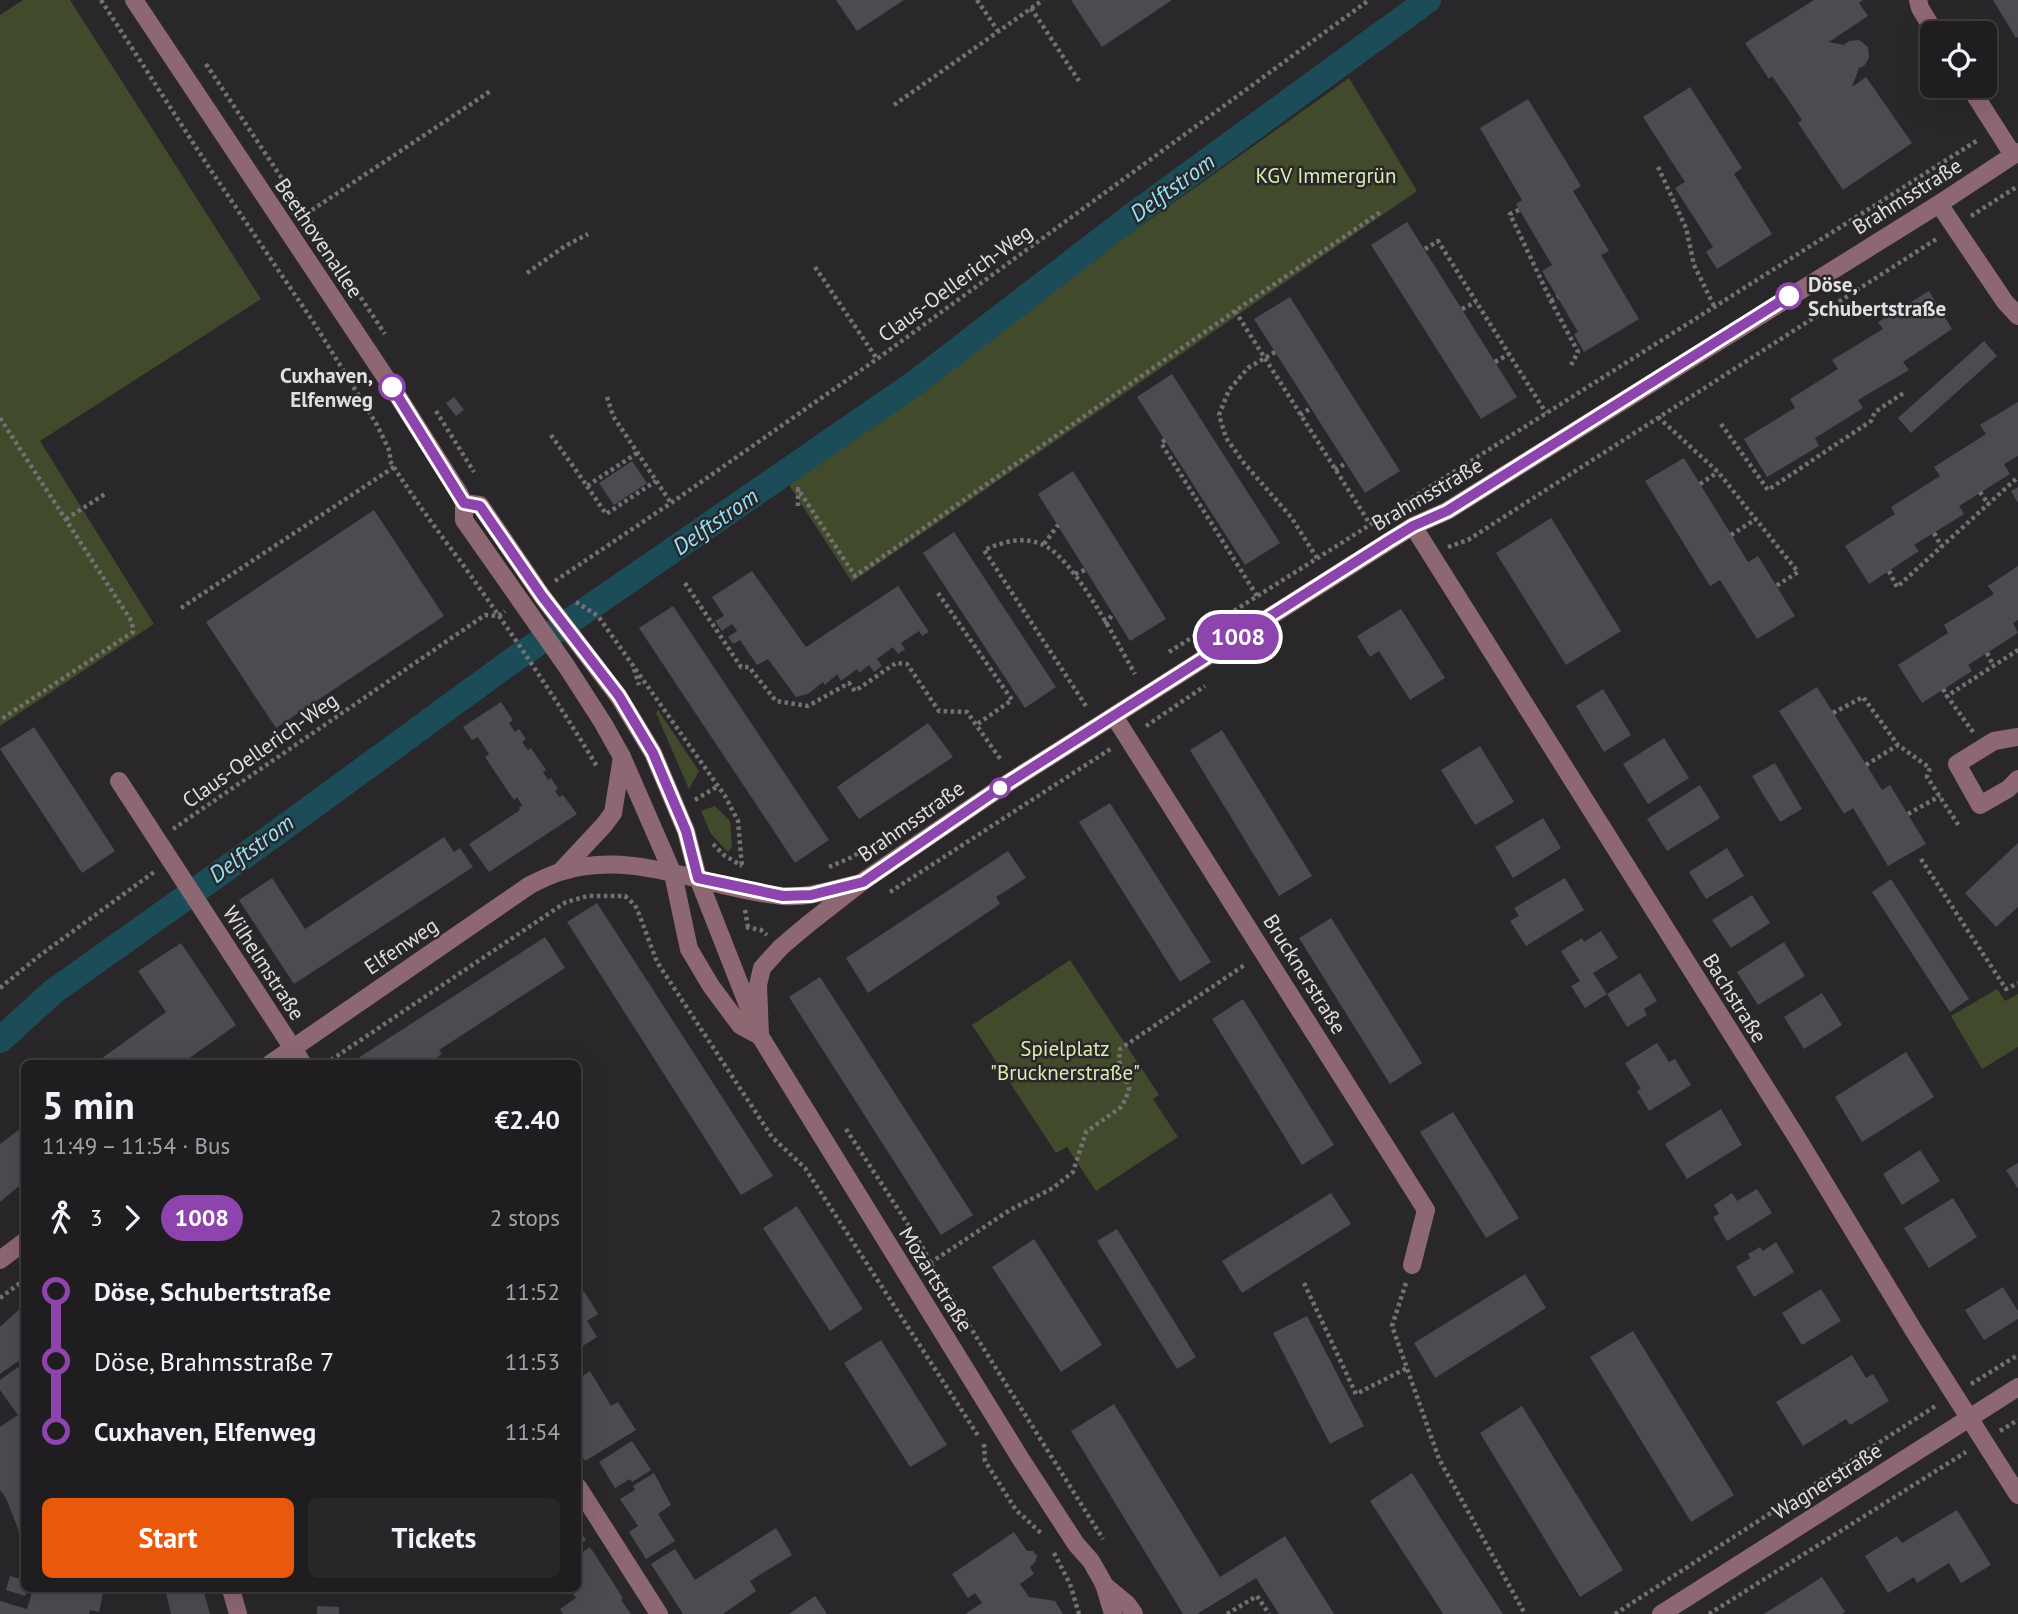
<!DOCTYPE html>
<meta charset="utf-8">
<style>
body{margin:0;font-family:"PT Sans",sans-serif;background:#282629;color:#f1f3f6;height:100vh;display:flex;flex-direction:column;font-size:26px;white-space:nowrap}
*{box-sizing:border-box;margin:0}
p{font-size:23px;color:#a2a2a5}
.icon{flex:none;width:38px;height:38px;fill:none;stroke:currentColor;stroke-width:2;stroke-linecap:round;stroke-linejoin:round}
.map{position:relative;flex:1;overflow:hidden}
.details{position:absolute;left:21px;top:1060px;width:560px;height:532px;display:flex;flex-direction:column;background:#201d20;border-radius:10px;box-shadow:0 7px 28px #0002,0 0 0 2px #3d3b3e}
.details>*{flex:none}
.badge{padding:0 14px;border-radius:23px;font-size:24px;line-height:46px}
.buttons{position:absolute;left:1920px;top:21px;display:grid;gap:14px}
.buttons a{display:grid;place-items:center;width:77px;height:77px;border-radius:10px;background:#201d20;box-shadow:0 7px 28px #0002,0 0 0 2px #3d3b3e;font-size:35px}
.map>.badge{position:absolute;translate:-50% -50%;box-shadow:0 0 0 4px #fff}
.legs{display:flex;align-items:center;gap:10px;height:77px;padding:0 21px;font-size:23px}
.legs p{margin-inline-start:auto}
.overview{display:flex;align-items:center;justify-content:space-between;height:119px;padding:0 21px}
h1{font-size:38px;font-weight:700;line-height:52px}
.primary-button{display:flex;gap:14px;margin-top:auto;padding:14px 21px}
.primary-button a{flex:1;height:80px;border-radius:10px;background:#ea580c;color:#fff;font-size:28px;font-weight:700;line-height:80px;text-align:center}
.primary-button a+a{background:#282629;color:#f1f3f6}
ul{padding:0 21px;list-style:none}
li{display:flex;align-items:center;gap:24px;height:70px;font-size:26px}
li i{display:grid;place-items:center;width:10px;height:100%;margin:0 9px;background:currentColor}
li i::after{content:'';width:18px;height:18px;margin:-9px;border:5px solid;border-radius:50%;background:#201d20}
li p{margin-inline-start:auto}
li:first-child i{background:linear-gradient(#0000 50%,currentColor 0)}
li:last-child i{background:linear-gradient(currentColor 50%,#0000 0)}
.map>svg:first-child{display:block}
.green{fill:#414a2a}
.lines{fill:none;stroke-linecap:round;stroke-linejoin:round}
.canal{stroke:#1c4c57;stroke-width:26}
.building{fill:#4d4b50}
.path{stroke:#737174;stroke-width:4.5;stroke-dasharray:3.5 3.5;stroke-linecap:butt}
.minor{stroke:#8d6771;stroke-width:18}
.line-1-casing{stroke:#fff;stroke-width:16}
.line-1{stroke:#8e44ad;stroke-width:10}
.stop-1-dot{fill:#fff;stroke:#8e44ad;stroke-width:3.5}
.labels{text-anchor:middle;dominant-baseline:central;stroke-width:5;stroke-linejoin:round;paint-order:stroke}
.park-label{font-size:21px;fill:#daecae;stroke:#2a272a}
.street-label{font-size:21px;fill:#e0dee1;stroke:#2a272a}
.stop-label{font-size:21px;font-weight:bold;fill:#e0dee1;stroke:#2a272a;text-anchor:start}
.water-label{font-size:23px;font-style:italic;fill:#91e3f6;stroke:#2a272a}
</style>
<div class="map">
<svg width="2018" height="1614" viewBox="0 0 2018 1614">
<rect width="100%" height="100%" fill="#2a272a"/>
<g class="green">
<polygon points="23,0 70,0 261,299 40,441 154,624 0,726 0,15"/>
<polygon points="1349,78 1417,191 852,582 785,479"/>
<polygon points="658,710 699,771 689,789 656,713"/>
<polygon points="715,806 730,821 732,846 728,852 711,834 701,811"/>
<polygon points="1070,960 1159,1095 1153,1099 1178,1137 1096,1191 1067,1147 1056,1153 972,1025"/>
<polygon points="1997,989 2005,1001 2018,994 2018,1047 1982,1069 1951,1016"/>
</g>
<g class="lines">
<polyline class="canal" points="0,1040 54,991 275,834 509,663 915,383 1132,216 1428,0"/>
</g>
<g class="building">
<polygon points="836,0 904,0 857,31"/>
<polygon points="1071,0 1172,0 1102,47"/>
<polygon points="1814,0 1863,0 1859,3 1868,16 1829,42 1844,45 1849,41 1859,40 1868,47 1869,58 1864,66 1859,68 1852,87 1866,77 1912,143 1843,190 1798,123 1802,120 1772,76 1769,79 1745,43"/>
<polygon points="1993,0 2018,0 2018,37 2016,38"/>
<polygon points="1690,87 1742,168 1734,174 1772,234 1717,269 1706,252 1713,247 1675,188 1685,182 1643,117"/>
<polygon points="1528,99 1581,186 1573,191 1609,251 1601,255 1639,319 1584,352 1574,334 1578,332 1542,271 1552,265 1516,204 1522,200 1480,128"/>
<polygon points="1407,222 1517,397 1481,419 1371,245"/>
<polygon points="1929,291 1952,329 1903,362 1909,370 1858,400 1863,408 1815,438 1819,446 1767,477 1744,439 1795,408 1790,399 1838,369 1832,360 1883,329 1878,322"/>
<polygon points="1290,297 1400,471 1365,493 1254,319"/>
<polygon points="1984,341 1997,356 1911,433 1898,418"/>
<polygon points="1172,374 1280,543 1245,565 1137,397"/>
<polygon points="454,397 464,410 456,416 446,403"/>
<polygon points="2018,402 2018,456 2004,464 2010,474 1959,506 1964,514 1914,545 1919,551 1869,584 1845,546 1895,514 1891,507 1940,476 1934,467 1986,434 1980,425"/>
<polygon points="1684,458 1748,562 1758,556 1795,616 1757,639 1720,580 1710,586 1645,481"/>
<polygon points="632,461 647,483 614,505 599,483"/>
<polygon points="1073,471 1166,619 1130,641 1038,494"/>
<polygon points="2018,487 2018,503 2011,491"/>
<polygon points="374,510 444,616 276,728 206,622"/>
<polygon points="1551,518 1621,631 1566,665 1496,553"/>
<polygon points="954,532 1056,687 1025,708 923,553"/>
<polygon points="2018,566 2018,620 2013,623 2018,633 1968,665 1972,671 1922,703 1898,665 1948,633 1944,625 1994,594 1988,586"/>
<polygon points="752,571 806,647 898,586 929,632 922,636 919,631 901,643 905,649 898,654 893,647 877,659 882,666 874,672 869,665 859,673 857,669 841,681 837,674 825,685 823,682 808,694 796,697 768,659 757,665 740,640 733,644 728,637 737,631 732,624 722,631 715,621 724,616 712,597"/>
<polygon points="673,606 829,840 795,863 639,628"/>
<polygon points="1401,609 1445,678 1410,700 1379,651 1370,657 1357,636"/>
<polygon points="1817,687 1882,790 1890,785 1926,844 1888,866 1853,808 1844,814 1779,711"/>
<polygon points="1603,689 1631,735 1604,752 1576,706"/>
<polygon points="501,702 513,720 509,723 515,732 519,729 526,739 522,742 528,750 531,748 546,770 543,772 548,780 551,778 558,789 555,791 559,797 563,795 577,814 489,872 469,844 520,810 519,808 522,805 517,797 514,800 505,787 485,757 489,754 478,737 472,740 463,727"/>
<polygon points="928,723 953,757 859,819 837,787"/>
<polygon points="34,727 115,851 82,873 0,749"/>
<polygon points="1222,730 1312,876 1279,896 1190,750"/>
<polygon points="1664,738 1689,778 1648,804 1623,764"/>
<polygon points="1480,746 1514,802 1475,825 1441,770"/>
<polygon points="1775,763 1802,809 1780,822 1752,776"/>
<polygon points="1700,785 1720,818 1667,851 1647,819"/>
<polygon points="1110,803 1211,962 1180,982 1079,822"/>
<polygon points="1543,818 1561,848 1513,878 1495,847"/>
<polygon points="444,837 454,852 460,848 473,867 294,984 239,900 272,878 305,929"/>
<polygon points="2018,843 2018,907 1996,927 1965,893"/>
<polygon points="1727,848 1744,876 1706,899 1689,872"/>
<polygon points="1008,851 1026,878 996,897 1000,904 868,993 846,958"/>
<polygon points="1565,878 1584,910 1526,946 1510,921 1519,916 1514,908"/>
<polygon points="1891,879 1969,999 1950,1012 1872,892"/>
<polygon points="1752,895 1770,923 1731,948 1712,920"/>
<polygon points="597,903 773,1176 741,1195 567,922"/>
<polygon points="1331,918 1422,1063 1390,1084 1299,938"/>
<polygon points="1601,931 1618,958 1593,973 1607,994 1585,1008 1571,986 1580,981 1561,951 1582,938 1584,942"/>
<polygon points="545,937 565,968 439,1050 442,1054 427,1064 349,1064"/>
<polygon points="1784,942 1805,976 1758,1005 1737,972"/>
<polygon points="181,943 236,1025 181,1064 94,1064 166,1012 138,971"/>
<polygon points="1640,973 1657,1001 1644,1009 1647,1015 1627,1027 1607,994"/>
<polygon points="820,977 973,1215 941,1235 789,997"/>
<polygon points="1822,993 1842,1025 1804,1049 1784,1017"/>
<polygon points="1243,999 1334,1145 1302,1165 1212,1019"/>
<polygon points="1657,1043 1669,1062 1675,1059 1691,1085 1649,1111 1637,1091 1641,1089 1625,1063"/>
<polygon points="1906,1052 1934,1097 1862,1142 1835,1097"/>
<polygon points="1721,1109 1742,1145 1687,1179 1665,1144"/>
<polygon points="1453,1112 1519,1218 1486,1238 1420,1132"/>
<polygon points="24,1126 24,1182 0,1202 0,1144"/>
<polygon points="1920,1150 1940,1181 1902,1205 1883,1174"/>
<polygon points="2018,1163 2018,1189 2006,1170"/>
<polygon points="1757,1189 1772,1213 1727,1241 1713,1217 1719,1214 1714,1205 1732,1193 1737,1201"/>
<polygon points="1331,1193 1351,1224 1242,1293 1222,1261"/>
<polygon points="1953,1198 1977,1237 1929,1268 1904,1228"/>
<polygon points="797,1206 863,1309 830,1331 763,1228"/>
<polygon points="1117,1229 1196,1357 1177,1369 1097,1241"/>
<polygon points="1034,1239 1102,1345 1061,1372 992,1267"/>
<polygon points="1776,1242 1794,1272 1754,1297 1736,1267 1750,1258 1748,1254 1760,1247 1763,1251"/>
<polygon points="1525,1274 1546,1308 1435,1378 1414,1343"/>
<polygon points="2003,1287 2018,1311 2018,1319 1984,1340 1965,1310"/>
<polygon points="1821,1289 1841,1321 1802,1345 1782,1313"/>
<polygon points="584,1291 598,1314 587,1321 597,1337 578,1349 578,1295"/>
<polygon points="24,1305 24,1357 0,1374 0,1327"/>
<polygon points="1307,1316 1364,1426 1330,1444 1273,1333"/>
<polygon points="1633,1331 1734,1495 1691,1522 1590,1357"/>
<polygon points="881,1340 947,1445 910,1467 844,1363"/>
<polygon points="1852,1355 1866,1378 1873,1374 1889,1401 1850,1425 1846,1419 1803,1446 1776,1402"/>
<polygon points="18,1367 24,1376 24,1544 6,1498 0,1490 0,1427 18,1415 0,1390 0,1380"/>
<polygon points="590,1371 611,1406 618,1402 636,1430 585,1461 578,1449 578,1379"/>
<polygon points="1114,1404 1220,1577 1285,1536 1334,1614 1279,1614 1256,1578 1197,1614 1183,1614 1071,1431"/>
<polygon points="1522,1406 1623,1570 1580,1597 1480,1433"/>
<polygon points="632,1441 651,1470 632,1482 630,1479 615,1488 599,1462"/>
<polygon points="654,1473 671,1505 658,1514 675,1541 646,1559 629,1532 638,1526 620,1499 635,1490 633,1486"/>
<polygon points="1412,1473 1447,1528 1503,1614 1443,1614 1440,1609 1370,1501"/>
<polygon points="1957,1510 1991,1565 1961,1583 1949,1563 1917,1583 1914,1577 1888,1593 1865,1556 1897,1536 1902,1543"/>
<polygon points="578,1527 586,1540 578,1546"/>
<polygon points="776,1528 792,1555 750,1581 756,1591 723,1614 683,1614 651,1564 675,1549 695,1580"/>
<polygon points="1014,1532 1027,1551 1033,1551 1037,1556 1035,1562 1030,1567 1034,1574 1020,1584 1029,1597 1055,1601 1063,1614 965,1614 982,1603 975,1593 968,1598 952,1574"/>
<polygon points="590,1547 623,1598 621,1600 631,1614 563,1614 560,1609 576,1598 570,1589 578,1589 578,1555"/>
<polygon points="10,1576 24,1580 24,1589 27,1589 25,1596 6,1590"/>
<polygon points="1822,1577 1845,1612 1842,1614 1764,1614"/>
<polygon points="33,1589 104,1589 99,1612 90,1610 89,1614 0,1614 0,1601 27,1609"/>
<polygon points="165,1589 203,1589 210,1614 171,1614"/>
<polygon points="815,1596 827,1614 789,1614"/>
<polygon points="317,1606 339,1607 339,1614 317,1614"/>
</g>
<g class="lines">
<g class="path">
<path d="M101,0L210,169L314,323L377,425L390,452V461C412,496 436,529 461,562C509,629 555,697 598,768"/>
<polyline points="977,0 998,31"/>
<polyline points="1031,8 1079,81"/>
<polyline points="206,64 385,334"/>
<polyline points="894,105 1043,0"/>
<polyline points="1658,167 1686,228 1694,265 1714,306"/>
<polyline points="1519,210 1510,214 1551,301 1578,352 1570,367"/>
<polyline points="306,214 492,90"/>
<polyline points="1971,216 2018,186"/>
<polyline points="1425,249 1438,241 1546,413"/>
<polyline points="815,267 877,359"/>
<polyline points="527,273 565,246 588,234"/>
<polyline points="1551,301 1558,297"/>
<polyline points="1462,309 1476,302"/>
<polyline points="1235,311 1370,524"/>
<polyline points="1275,352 1248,368 1229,390 1219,415 1226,438 1244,463 1291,517 1317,558"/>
<polyline points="1495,362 1509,354"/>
<polyline points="607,397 613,416 671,503"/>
<polyline points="436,411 474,472"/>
<polyline points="1300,415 1311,408"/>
<polyline points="1658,417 1718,472 1798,572 1776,586"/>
<polyline points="0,418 132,622 133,632 0,720"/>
<polyline points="1721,424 1768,490 1871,421 1875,412 1905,392"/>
<polyline points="551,435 587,486 637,453"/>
<polyline points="1165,440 1161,443 1257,596"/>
<polyline points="1335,470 1346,463"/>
<polyline points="1700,484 1718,472"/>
<polyline points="587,486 606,514 656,481"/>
<polyline points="1980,492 1989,505"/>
<polyline points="798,506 798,489 855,576 1235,311 1382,211"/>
<polyline points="66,519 105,494"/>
<polyline points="1934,533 1942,547"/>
<polyline points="1731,535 1756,519"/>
<polyline points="1044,544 1058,525"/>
<polyline points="1448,547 1468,540 1938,238"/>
<polyline points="1889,571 1897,587 2018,477"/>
<polyline points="1075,574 1085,570"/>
<polyline points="555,581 671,503 877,359 1369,0"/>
<polyline points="685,583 741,667 749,667 776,701 808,706 849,683 855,691 896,663 907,664 939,711 967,712 1001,760"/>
<polyline points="938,593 1012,700 976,725"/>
<polyline points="576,602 598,616 725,796 738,821 742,867"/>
<polyline points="181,608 394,467"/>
<polyline points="1105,624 1113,614"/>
<polyline points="1169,652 1978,140"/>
<polyline points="1987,653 1993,665"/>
<polyline points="634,669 639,685"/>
<polyline points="1943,689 1947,696"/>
<path d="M1086,706L984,550C1003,542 1021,536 1041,544C1073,555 1117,643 1135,674"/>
<polyline points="1833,713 1863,697 1898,745 1930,768 1927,777 1959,826"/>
<polyline points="1146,726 1205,686"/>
<polyline points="1973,732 1947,696 2018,650"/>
<polyline points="1866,765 1898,745"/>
<polyline points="695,800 718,786"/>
<polyline points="1908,814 1940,796"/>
<polyline points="908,822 944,797"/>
<polyline points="173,829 485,615 498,616 505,611"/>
<polyline points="713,844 724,855 742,866"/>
<polyline points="1921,859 2006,989 2018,983"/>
<polyline points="829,867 850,858 884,838"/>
<polyline points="890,892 1112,748"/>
<polyline points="745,910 748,927"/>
<polyline points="746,927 761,930 767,935"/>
<polyline points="0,988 39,956 154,872"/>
<polyline points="325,1064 566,902 588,896 625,896 635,905 639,914 657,962 772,1137 805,1168 979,1437"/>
<polyline points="846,1129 922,1246 930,1263 1103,1539"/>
<polyline points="930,1263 1010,1210 1053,1188 1073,1172 1086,1132 1121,1107 1126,1098 1129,1088 1119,1061 1120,1049 1246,964"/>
<polyline points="1304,1283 1356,1394 1407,1368"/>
<polyline points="1406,1283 1392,1326 1439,1459 1525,1614"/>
<polyline points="0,1298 24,1280"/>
<polyline points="1971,1384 2018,1355"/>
<polyline points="2000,1431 2018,1420"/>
<polyline points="984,1444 985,1461 1016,1510 1042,1534"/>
<polyline points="1054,1553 1070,1584 1079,1614"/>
<polyline points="1227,1614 1257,1596 1269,1614"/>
<polyline points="1615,1614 1937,1405"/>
<polyline points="1709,1614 1966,1452"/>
</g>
<g class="minor">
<polyline points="134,0 392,387 459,493 464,503 464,520 567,667 603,723 622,757 673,874 689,949 711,986 740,1025 760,1036"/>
<polyline points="1918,0 1920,8 1935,33"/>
<polyline points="1969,86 2013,155"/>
<polyline points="1939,204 2005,302 2018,316"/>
<polyline points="464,503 480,505 542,596 619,697 653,753 686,831 698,878 760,1036 1022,1461 1076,1544 1091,1561 1104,1584 1113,1614"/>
<polyline points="1413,526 1799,1141 1914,1331 2018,1495"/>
<polyline points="1114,716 1426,1210 1412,1265"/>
<polyline points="2018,737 1994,741 1957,764 1980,805 2008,789 2018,779"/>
<polyline points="119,781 303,1064"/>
<polyline points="561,871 604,825 613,813 622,757"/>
<polyline points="760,1036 758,985 762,968 781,947 807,925 862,882 1000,788 1413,526 1447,511 1939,204 2018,152"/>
<path d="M270,1064L530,885C540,880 550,875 560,872C633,848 709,889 782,896C808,898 831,890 856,884"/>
<polyline points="0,1260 24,1242"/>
<polyline points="578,1487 659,1614"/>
<polyline points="1104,1585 1127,1604 1134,1614"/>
<polyline points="231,1589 238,1614"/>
<polyline points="1661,1614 2018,1387"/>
</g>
</g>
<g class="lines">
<g class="line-1-casing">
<polyline id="line-1" points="392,387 464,503 480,506 542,596 619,696 653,753 686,831 698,878 783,896 811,895 863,882 1000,788 1390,540 1413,526 1447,511 1789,296"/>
</g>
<use href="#line-1" class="line-1"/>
</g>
<g class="stop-1-dot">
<circle cx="1789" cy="296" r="12"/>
<circle cx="392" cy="387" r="12"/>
<circle cx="1000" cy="788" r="9"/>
</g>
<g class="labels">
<g class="park-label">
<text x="1326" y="175">KGV Immergrün</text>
<text x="1065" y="1048">Spielplatz<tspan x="1065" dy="24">"Brucknerstraße"</tspan></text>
</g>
<g class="street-label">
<text transform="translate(1907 196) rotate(-32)">Brahmsstraße</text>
<text transform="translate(319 238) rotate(56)">Beethovenallee</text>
<text transform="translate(955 283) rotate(-36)">Claus-Oellerich-Weg</text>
<text transform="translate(1427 494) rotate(-30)">Brahmsstraße</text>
<text transform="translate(260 750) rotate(-35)">Claus-Oellerich-Weg</text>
<text transform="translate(911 821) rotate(-35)">Brahmsstraße</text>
<text transform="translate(401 946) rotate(-34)">Elfenweg</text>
<text transform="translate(264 963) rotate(57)">Wilhelmstraße</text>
<text transform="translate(1305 974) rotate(58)">Brucknerstraße</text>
<text transform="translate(1735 998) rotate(58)">Bachstraße</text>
<text transform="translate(936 1279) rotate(58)">Mozartstraße</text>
<text transform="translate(1827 1481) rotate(-32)">Wagnerstraße</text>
</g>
<g class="stop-label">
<text x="1808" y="284">Döse,<tspan x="1808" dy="24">Schubertstraße</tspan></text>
<text x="373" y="375" text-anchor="end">Cuxhaven,<tspan x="373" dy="24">Elfenweg</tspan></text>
</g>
<g class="water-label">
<text transform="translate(1172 187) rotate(-36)">Delftstrom</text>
<text transform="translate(715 521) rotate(-35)">Delftstrom</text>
<text transform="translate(251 848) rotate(-36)">Delftstrom</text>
</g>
</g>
</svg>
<div class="buttons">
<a><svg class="icon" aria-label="locate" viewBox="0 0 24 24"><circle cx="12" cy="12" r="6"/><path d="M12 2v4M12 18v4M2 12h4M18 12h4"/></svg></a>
</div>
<b class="badge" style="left:1238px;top:637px;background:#8e44ad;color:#fff">1008</b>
<section class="details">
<div class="overview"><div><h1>5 min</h1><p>11:49 – 11:54 · Bus</p></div><b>€2.40</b></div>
<div class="legs"><svg class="icon" aria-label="walk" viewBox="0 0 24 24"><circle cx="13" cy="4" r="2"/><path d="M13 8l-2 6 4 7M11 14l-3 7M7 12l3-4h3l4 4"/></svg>3<svg class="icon" aria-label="forward" viewBox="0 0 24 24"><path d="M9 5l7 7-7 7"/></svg><b class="badge" style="background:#8e44ad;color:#fff">1008</b><p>2 stops</p></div>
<ul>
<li><i style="color:#8e44ad"></i><b>Döse, Schubertstraße</b><p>11:52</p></li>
<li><i style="color:#8e44ad"></i><span>Döse, Brahmsstraße 7</span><p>11:53</p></li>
<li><i style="color:#8e44ad"></i><b>Cuxhaven, Elfenweg</b><p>11:54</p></li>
</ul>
<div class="primary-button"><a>Start</a><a>Tickets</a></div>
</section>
</div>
